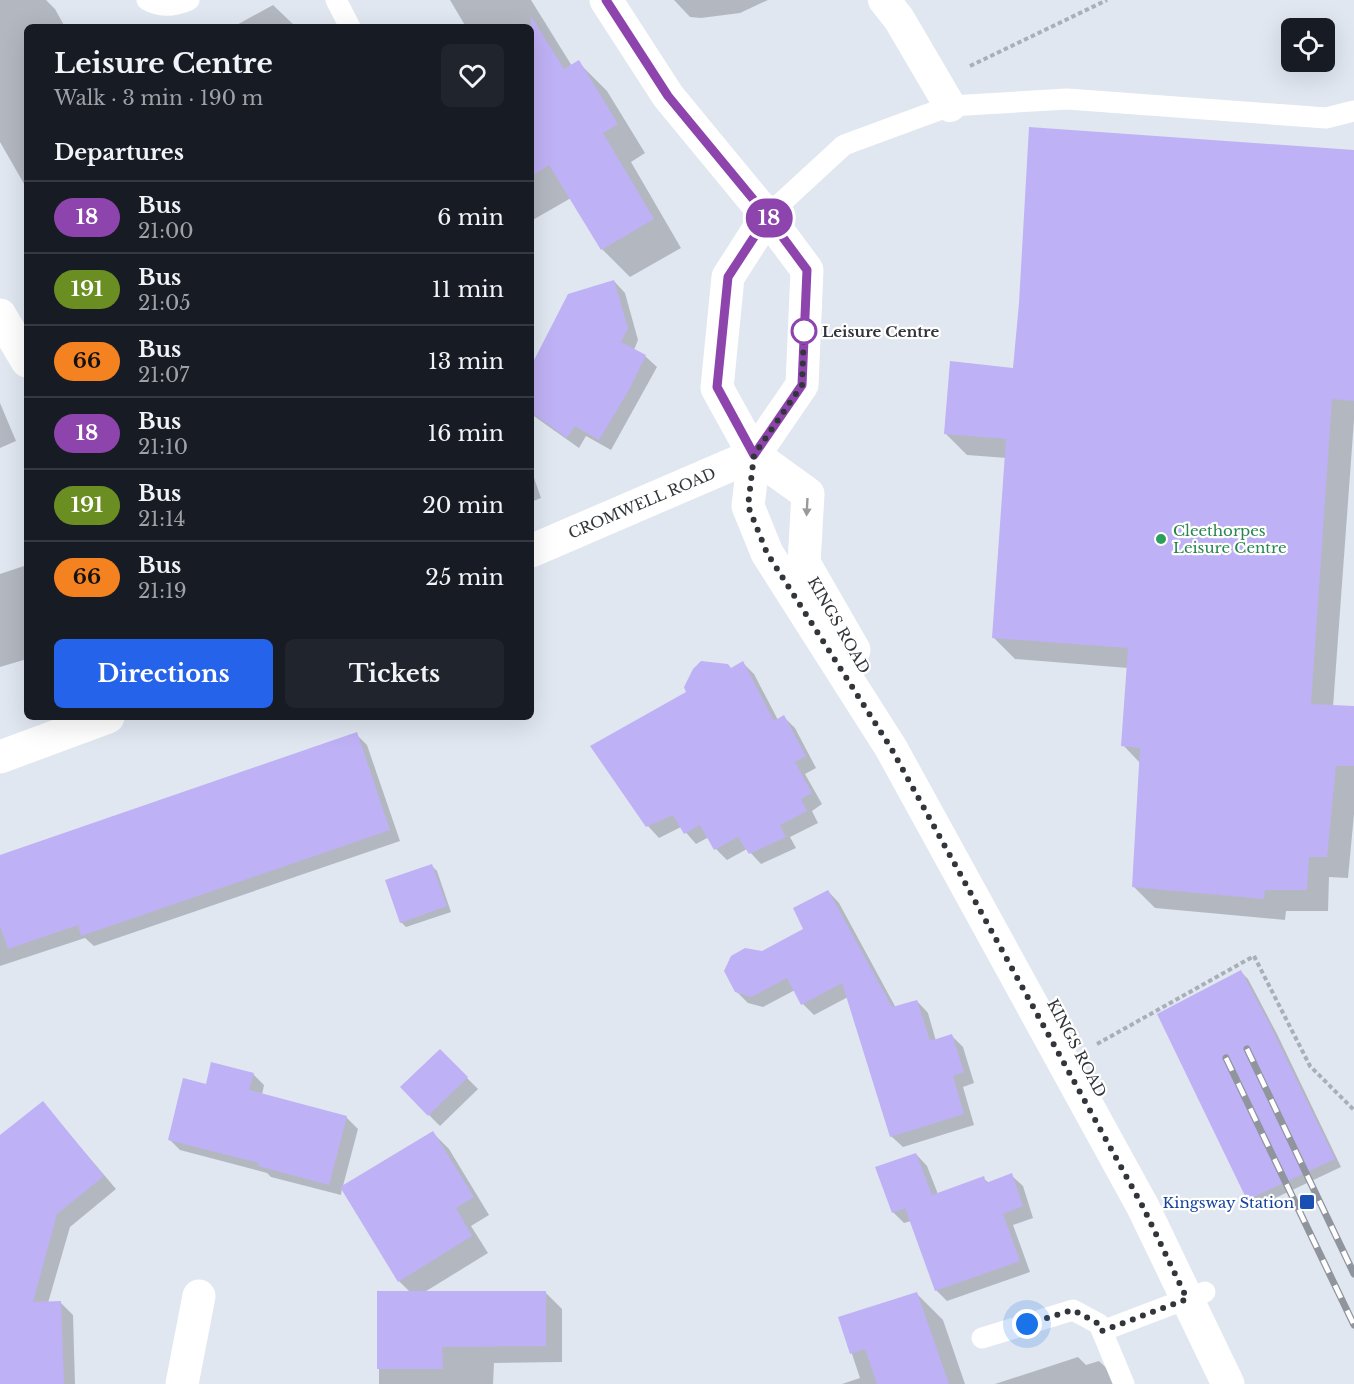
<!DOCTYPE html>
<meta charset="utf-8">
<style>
body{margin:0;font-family:"Libre Baskerville",serif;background:#20242c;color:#f1f3f6;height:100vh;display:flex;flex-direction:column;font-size:22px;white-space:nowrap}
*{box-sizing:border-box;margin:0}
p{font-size:20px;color:#9ea1a6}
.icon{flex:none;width:33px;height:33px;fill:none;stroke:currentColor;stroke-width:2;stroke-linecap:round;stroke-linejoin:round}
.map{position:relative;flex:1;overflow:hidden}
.panel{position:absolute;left:24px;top:24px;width:510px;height:696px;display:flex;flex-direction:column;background:#171b24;border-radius:9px;box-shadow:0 6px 24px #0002}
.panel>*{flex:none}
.badge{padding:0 12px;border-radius:20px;font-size:21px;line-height:39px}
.tools{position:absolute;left:1281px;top:18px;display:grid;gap:12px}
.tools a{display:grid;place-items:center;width:54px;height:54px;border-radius:9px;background:#171b24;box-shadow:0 6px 24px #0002;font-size:30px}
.you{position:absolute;width:30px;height:30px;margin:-15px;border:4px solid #fff;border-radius:50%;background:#1a73e8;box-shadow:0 0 0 9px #1a73e833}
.map>.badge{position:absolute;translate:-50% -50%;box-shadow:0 0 0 3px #fff}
h2{padding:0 30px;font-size:22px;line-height:54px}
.round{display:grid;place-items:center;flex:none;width:63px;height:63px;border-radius:9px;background:#20242c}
.summary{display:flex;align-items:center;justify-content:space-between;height:102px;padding:0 30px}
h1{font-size:28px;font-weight:700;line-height:45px}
.cta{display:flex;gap:12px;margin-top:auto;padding:12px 30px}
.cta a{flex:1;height:69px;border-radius:9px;background:#2563eb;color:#fff;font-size:24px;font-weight:700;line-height:69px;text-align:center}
.cta a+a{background:#20242c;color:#f1f3f6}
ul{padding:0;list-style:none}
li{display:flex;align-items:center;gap:18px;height:72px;padding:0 30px;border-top:2px solid #363941}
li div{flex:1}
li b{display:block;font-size:22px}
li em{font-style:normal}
li .badge{min-width:66px;font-weight:700;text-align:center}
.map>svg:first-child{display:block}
.shadow{fill:#0003}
.building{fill:#bfb1f5}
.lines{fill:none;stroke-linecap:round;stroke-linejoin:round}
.path{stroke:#aaafb7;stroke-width:4;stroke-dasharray:4.5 3;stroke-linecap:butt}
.service{stroke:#fff;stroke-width:21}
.pedestrian{stroke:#fff;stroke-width:32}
.minor{stroke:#fff;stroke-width:33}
.tertiary{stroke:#fff;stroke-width:33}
.rail-casing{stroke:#90959d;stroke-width:7}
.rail{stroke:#fff;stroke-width:4.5;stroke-dasharray:14;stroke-linecap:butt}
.oneway{fill:#989a9c}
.line-casing{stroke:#fff;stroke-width:14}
.line{stroke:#8e44ad;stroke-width:9}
.walk{stroke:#323539;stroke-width:6;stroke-dasharray:0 10.8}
.stop-dot{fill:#fff;stroke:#8e44ad;stroke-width:3}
.leisure-dot{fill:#2e9e5b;stroke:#fff;stroke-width:2}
.transit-dot{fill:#1a4fb4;stroke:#fff;stroke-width:2}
.labels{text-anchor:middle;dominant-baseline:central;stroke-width:4.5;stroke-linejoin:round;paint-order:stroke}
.stop-label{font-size:15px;font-weight:bold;fill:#323539;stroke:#fff;text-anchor:start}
.street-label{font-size:15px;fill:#323539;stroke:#fff}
.leisure-label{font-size:15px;fill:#27864d;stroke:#fff;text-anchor:start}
.transit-label{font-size:15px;fill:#164399;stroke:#fff;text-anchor:end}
</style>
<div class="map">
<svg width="1354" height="1384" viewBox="0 0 1354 1384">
<rect width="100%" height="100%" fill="#e0e7f1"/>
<g class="shadow">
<polygon points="0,0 46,0 55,9 65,27 27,27 27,189 0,142"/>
<polygon points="450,0 531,0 572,66 578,62 607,91 645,153 631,162 681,248 630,277 602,249 571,198 531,221 531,27 466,27"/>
<polygon points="674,0 768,0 740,13 701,18 690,17"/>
<polygon points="273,5 296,27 233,27"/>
<polygon points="1354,151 1354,420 1333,707 1354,708 1354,814 1348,878 1329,877 1328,911 1286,911 1285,920 1155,908 1134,887 1141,764 1123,745 1128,668 1015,659 994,638 1007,458 967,455 945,433 1014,370"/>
<polygon points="614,281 625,293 638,340 634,350 645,356 657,367 611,450 586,436 579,448 531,414 531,385"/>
<polygon points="0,403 16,441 0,448"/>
<polygon points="531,469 541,498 531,502"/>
<polygon points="27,565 27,659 0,667 0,574"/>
<polygon points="743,663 754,674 778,720 784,717 795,728 816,768 805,774 822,804 812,811 818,823 790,837 796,848 761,864 747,849 727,860 716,849 709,837 696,844 681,827 659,838 648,826 593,746"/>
<polygon points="356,734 367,745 400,841 94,946 85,938 0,966 0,857"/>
<polygon points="432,866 437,871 451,912 406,927 401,922"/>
<polygon points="828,891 839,903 896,1008 917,1001 928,1013 936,1041 952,1036 963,1047 974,1083 963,1087 974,1125 903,1147 891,1136 848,997 814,1015 803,1004 795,990 763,1007 748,1003 736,991 762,952 806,930"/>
<polygon points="1241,972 1248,979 1277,1034 1341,1167 1256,1207 1248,1199 1159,1015"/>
<polygon points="440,1051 478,1089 440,1126 429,1115"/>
<polygon points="253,1074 264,1085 262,1095 346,1117 358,1129 343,1186 433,1133 449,1149 489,1215 471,1226 488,1253 423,1293 545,1292 562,1309 562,1362 494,1363 493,1384 379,1384 379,1293 411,1293 399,1281 342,1188 341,1195 271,1177 267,1173 180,1150 169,1139 207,1086"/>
<polygon points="43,1103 116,1189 70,1227 48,1303 60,1302 73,1315 75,1384 0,1384 0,1189"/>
<polygon points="916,1154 927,1166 938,1194 983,1178 989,1183 1011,1175 1023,1186 1033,1218 1013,1225 1030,1272 947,1301 936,1290 911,1221 904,1223 893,1212"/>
<polygon points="917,1294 943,1320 965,1384 842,1384 860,1378 840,1318"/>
<polygon points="1078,1357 1086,1365 1099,1361 1123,1384 995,1384"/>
</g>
<g class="building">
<polygon points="531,16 564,69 579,60 618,124 603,133 654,219 601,250 549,165 531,177"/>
<polygon points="1029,127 1354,150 1354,401 1332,399 1311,704 1354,706 1354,766 1336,766 1327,857 1309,857 1307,890 1265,890 1264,899 1132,887 1140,748 1121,746 1128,648 992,638 1006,439 944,434 950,361 1013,368 1019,303"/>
<polygon points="614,280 628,328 621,342 646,355 630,388 599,440 575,426 567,438 531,412 531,366 568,294"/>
<polygon points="701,661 728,664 731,668 743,661 774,721 784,715 806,756 795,762 812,793 801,799 807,811 780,825 786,837 749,854 738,837 714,850 700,825 684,834 673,815 646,827 590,746 686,692 684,687 693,669"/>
<polygon points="357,732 390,830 81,936 78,925 8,949 0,926 0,855"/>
<polygon points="432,864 447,906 400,923 385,880"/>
<polygon points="828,890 892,1007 917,1000 930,1041 952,1034 964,1072 953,1076 964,1114 890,1137 842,983 801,1005 787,978 751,997 735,992 724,971 731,956 745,948 762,951 803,929 793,908"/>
<polygon points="1241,970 1270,1025 1335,1159 1247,1200 1157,1014"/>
<polygon points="440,1049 468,1077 428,1116 400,1087"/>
<polygon points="211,1062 254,1073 249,1090 347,1116 329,1185 258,1166 259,1163 168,1140 183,1078 206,1084"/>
<polygon points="43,1101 104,1176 57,1214 33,1302 61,1301 64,1384 0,1384 0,1135"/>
<polygon points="433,1131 474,1197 456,1208 472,1236 398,1282 340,1187"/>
<polygon points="916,1153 932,1195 984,1176 986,1183 1012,1173 1023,1206 1003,1214 1020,1261 935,1291 905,1208 892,1213 875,1167"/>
<polygon points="377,1291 546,1291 546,1346 442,1347 443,1369 377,1369"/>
<polygon points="917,1292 949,1384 877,1384 865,1349 850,1354 838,1317"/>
</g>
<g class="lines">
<g class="path">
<polyline points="970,66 1107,0"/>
<polyline points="1097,1044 1254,956 1310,1066 1354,1110"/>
</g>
<g class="service">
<path d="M147,0C161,8 175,6 189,0"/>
<polyline points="336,0 350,27"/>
<polyline points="767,216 844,145 950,106 1067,99 1326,118 1354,111"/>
<polyline points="1102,1331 1205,1292"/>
<polyline points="982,1338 1073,1310 1099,1324 1124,1384"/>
</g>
<polyline class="pedestrian" points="884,0 899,19 950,106"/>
<g class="minor">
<polyline points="0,315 27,361"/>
<polyline points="531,551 754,455"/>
<polyline points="0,757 108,717"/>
<polyline points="182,1384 199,1296"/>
</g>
<g class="tertiary">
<polyline points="606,0 668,96 767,216 807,270 802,385 754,455 748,506 767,553 891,748 1143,1207 1228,1384"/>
<polyline points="767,216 728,277 717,388 754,455 808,494 804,563 854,650"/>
</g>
<g class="rail-casing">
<g id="rail">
<polyline points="1247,1049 1354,1274"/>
<polyline points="1226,1058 1354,1325"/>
</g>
</g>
<use href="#rail" class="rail"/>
</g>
<defs><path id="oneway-solid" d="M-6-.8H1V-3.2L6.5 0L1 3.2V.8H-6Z" transform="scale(1.5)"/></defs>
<use class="oneway" href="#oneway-solid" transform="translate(807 507) rotate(93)"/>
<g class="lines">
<g class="line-casing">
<polyline id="line" points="606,0 668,96 767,216 807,270 802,385 754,455 717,387 728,277 758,231"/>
</g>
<use href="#line" class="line"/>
<polyline class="walk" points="804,331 802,385 754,455 748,506 767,553 891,748 1143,1207 1187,1299 1102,1331 1099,1324 1073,1310 1027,1324"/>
</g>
<circle class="stop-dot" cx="804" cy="331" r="12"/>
<circle class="leisure-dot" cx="1161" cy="539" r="6"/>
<rect class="transit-dot" x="1299" y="1194" width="16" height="16" rx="3"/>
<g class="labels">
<g class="stop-label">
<text x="822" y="331">Leisure Centre</text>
</g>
<g class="street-label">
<text transform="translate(642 503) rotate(-23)">CROMWELL ROAD</text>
<text transform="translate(839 625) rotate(60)">KINGS ROAD</text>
<text transform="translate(1077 1048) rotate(62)">KINGS ROAD</text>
</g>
<g class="leisure-label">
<text x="1173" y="530">Cleethorpes<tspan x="1173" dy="17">Leisure Centre</tspan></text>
</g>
<g class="transit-label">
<text x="1294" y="1202">Kingsway Station</text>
</g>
</g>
</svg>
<div class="tools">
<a><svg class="icon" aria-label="locate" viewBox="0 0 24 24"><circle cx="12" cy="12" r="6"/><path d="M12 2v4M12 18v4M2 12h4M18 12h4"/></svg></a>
</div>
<div class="you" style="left:1027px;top:1324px"></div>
<b class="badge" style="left:769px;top:218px;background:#8e44ad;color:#fff">18</b>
<section class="panel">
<div class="summary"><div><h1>Leisure Centre</h1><p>Walk · 3 min · 190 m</p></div><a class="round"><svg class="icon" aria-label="heart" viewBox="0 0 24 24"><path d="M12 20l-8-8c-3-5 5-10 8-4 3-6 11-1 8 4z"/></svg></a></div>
<h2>Departures</h2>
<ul>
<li><span class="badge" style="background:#8e44ad;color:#fff">18</span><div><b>Bus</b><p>21:00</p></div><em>6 min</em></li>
<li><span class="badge" style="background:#6b8e23;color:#fff">191</span><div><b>Bus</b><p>21:05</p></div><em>11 min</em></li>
<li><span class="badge" style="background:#f58220;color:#111">66</span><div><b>Bus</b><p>21:07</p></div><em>13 min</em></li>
<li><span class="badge" style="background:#8e44ad;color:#fff">18</span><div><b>Bus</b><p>21:10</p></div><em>16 min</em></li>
<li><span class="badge" style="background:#6b8e23;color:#fff">191</span><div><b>Bus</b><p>21:14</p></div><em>20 min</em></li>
<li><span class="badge" style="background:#f58220;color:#111">66</span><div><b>Bus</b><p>21:19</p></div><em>25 min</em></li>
</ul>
<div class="cta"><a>Directions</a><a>Tickets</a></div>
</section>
</div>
